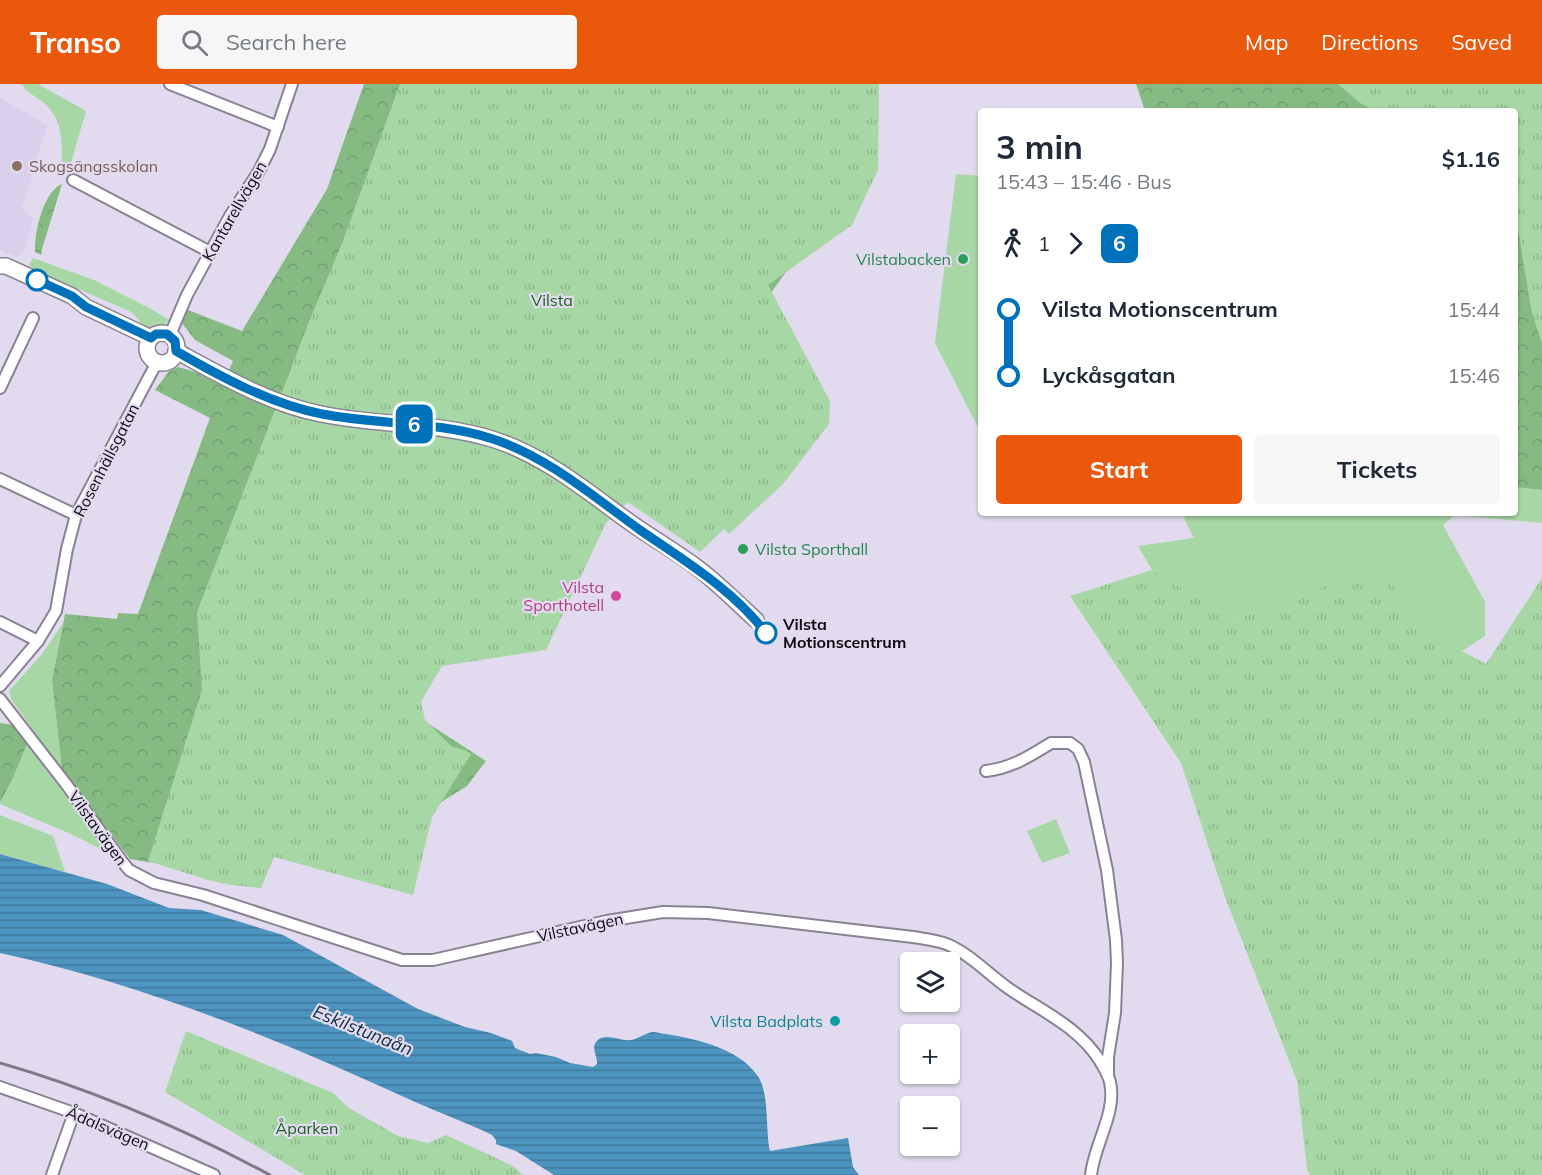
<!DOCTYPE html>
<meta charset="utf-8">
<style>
body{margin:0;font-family:Mulish,sans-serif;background:#f6f6f7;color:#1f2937;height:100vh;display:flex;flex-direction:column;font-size:22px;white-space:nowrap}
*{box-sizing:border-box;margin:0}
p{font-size:20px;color:#747a83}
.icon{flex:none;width:33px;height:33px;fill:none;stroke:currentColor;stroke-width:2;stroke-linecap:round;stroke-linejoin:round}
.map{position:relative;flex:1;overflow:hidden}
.details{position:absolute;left:978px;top:24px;width:540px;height:408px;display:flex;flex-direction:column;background:#fff;border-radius:6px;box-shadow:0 2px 4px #0004}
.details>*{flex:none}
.badge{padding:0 12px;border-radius:9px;font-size:21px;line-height:39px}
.buttons{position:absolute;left:900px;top:868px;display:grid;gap:12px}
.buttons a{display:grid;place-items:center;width:60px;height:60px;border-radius:6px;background:#fff;box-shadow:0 2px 4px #0004;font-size:30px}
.map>.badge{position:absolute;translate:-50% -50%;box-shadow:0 0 0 3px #fff}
.legs{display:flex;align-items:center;gap:9px;height:66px;padding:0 18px;font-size:20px}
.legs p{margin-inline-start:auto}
.headline{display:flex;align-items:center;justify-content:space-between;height:102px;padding:0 18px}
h1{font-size:33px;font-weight:700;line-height:45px}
.cta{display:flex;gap:12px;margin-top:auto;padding:12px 18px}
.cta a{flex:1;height:69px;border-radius:6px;background:#ea580c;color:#fff;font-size:24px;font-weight:700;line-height:69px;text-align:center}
.cta a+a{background:#f6f6f7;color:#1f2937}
ul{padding:0 18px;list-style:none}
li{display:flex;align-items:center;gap:21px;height:66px;font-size:22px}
li i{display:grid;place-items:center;width:9px;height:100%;margin:0 8px;background:currentColor}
li i::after{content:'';width:15px;height:15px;margin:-8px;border:4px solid;border-radius:50%;background:#fff}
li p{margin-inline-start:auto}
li:first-child i{background:linear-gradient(#0000 50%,currentColor 0)}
li:last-child i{background:linear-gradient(currentColor 50%,#0000 0)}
header{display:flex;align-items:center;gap:36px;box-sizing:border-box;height:84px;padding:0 30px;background:#ea580c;color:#fff}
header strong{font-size:28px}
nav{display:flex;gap:33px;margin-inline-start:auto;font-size:21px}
.search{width:420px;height:54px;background:#f6f6f7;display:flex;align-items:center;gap:15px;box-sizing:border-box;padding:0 21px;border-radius:6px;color:#747a83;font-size:22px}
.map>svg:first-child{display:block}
.built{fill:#dbd0eb}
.grass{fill:#a7d7a4}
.forest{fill:url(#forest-crowns)}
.park{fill:url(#park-tufts)}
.water{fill:url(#water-rules)}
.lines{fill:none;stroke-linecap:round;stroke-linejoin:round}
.street-casing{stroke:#898294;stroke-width:14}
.secondary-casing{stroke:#898294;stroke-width:18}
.street{stroke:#fff;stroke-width:10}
.secondary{stroke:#fff;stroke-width:15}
.rail{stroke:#807a88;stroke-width:3}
.line-1-casing{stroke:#fff;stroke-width:14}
.line-1{stroke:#0072bc;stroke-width:9}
.education-dot{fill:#8d6e63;stroke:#e2dbef;stroke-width:2}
.leisure-dot{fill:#2e9e5b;stroke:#e2dbef;stroke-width:2}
.stop-1-dot{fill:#fff;stroke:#0072bc;stroke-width:3}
.hotel-dot{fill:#d1479c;stroke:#e2dbef;stroke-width:2}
.culture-dot{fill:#0f9aa8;stroke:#e2dbef;stroke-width:2}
.labels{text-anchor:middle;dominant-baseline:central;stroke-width:4.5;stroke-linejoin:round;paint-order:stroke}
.education-label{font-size:16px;fill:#785e54;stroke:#e2dbef;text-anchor:start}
.street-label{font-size:16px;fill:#0d0a11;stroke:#e2dbef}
.leisure-label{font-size:16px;fill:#27864d;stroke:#e2dbef;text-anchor:end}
.park-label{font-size:16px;fill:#18631b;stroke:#e2dbef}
.hotel-label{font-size:16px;fill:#b23c85;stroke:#e2dbef;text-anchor:end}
.stop-label{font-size:16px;font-weight:bold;fill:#0d0a11;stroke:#e2dbef;text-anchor:start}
.culture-label{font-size:16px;fill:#0d838f;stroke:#e2dbef;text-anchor:end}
.water-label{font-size:18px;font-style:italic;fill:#0c2d40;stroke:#e2dbef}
</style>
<header>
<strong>Transo</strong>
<div class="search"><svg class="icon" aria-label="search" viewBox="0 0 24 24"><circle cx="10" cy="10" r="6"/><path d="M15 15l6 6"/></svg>Search here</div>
<nav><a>Map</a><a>Directions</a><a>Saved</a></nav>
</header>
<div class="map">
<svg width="1542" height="1091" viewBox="0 0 1542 1091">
<defs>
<pattern id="forest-crowns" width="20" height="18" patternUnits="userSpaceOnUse" patternTransform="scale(1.5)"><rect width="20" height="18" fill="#85bb83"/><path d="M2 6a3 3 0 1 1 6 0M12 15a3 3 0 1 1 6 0" fill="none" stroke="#729f70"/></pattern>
<pattern id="park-tufts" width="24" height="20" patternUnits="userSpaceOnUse" patternTransform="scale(1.5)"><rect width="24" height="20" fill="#a7d7a4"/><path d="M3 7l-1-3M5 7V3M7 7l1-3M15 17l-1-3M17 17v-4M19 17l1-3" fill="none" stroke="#8fb78c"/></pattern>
<pattern id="water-rules" width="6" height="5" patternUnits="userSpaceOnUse" patternTransform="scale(1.5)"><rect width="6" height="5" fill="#4e94c1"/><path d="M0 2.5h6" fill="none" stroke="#3f779b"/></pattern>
</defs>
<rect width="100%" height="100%" fill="#e2dbef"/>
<polygon class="built" points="0,14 47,41 22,124 33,135 23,170 17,173 0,166"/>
<g class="grass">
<path d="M22,0H38L86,27L69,86L62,84C62,59 64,36 43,18C35,12 27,9 22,0Z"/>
<polygon points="956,90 981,92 981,349 935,259"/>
<path d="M33,174L94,196L151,225L169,236L160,244C140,247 142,235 129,227L37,187L29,181Z"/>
<polygon points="1515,403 1542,406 1542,439 1455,431 1443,441 1485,518 1485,552 1462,567 1331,501 1234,536 1152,486 1138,462 1194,454 1184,434 1191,429 1515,429"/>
<polygon points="63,539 52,596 62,687 11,615 9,607 42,570"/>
<polygon points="27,660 109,769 71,750 0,720 13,694"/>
<polygon points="0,731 53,752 65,788 0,770"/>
<polygon points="1056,735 1070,769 1042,779 1027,747"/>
</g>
<g class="forest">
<polygon points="364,0 852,0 834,122 626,408 430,583 415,631 486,677 467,702 422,730 271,768 247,794 130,775 62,687 52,596 65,530 117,535 118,529 138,530 210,334 155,306 169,287 178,283 196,288 222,301 233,277 195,256 181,238 188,226 242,247 327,105"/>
<polygon points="1136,0 1542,0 1542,406 1515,403 1515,27 1145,27"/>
<path d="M62,100L42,165L41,171L35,168C34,149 43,108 62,100Z"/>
<polygon points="0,639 14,641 27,660 13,694 0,719"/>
</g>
<g class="park">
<polygon points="400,0 879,0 878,86 852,141 768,201 830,317 829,340 783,400 729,450 724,445 700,468 628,418 606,439 546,566 442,582 421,618 425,636 452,663 465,666 471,670 432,733 413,811 274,773 261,804 231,801 208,796 148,777 202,606 197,528 310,235 341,162"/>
<polygon points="1338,0 1542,0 1542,259 1532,230 1515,128 1515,27 1375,27 1360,19"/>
<polygon points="1152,486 1234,536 1338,498 1389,496 1433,551 1486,580 1542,494 1542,1091 1310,1091 1307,1085 1297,997 1225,813 1181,679 1070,512"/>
<polygon points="186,947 333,1009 349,1024 398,1052 428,1059 446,1051 513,1082 523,1091 305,1091 165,1008"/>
</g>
<path class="water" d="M0,770L107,800L169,824L201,826L283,851L418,925L465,943L491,949L512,957L515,964L530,970L536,969L556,973L570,979L593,983L597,980C598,973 591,965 596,958C605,947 620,958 631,956C638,955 645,949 653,948C657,948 662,950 666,950C696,955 738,964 757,991C770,1008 765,1045 770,1067L848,1054L853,1083L859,1091H554L516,1067L496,1060V1056L492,1051C466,1038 439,1029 413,1017C280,956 143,900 0,869Z"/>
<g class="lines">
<g class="street-casing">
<g id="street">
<polyline points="170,0 278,43"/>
<polyline points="73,96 210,168"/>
<polyline points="170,251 187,211 230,132 259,87 270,65 292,0"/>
<polyline points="0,304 33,234"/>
<polyline points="0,395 76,431"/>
<polyline points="0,538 38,557"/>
<polyline points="0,602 38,557 56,527 67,465 76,431 157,278"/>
<path d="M0,615L66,700L121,776L129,786L154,799L203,811L402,876H433L607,837L663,828L708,829L913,853C924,855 938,856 949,861C971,871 988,890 1008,904C1041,927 1078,942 1100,977C1104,984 1108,990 1110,998C1117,1029 1094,1060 1091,1091"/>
<path d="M986,687C1012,684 1030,672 1051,659H1070L1078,665L1084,678L1107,786L1116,856L1117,879L1115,929L1108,973V990"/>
<polyline points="0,1003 74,1029 214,1091"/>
<polyline points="52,1091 74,1029"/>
</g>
</g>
<g class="secondary-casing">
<g id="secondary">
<polyline points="0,182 6,182 72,212 86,223 151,254"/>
<circle cx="162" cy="264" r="15"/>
<path d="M176,267C222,292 270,320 321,330C378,342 436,338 492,355C541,370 583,404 624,434C647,451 672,465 695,482C717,498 736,518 756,536"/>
</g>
</g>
<use href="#street" class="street"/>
<use href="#secondary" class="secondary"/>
<path class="rail" d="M0,979C94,1006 184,1045 270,1091"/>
</g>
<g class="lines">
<g class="line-1-casing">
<path id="line-1" d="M37,196L72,212L86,223L151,254L156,250H167L175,257L176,267C221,293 271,320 322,330C379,341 437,337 493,355C548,373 594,413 640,446C685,477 732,505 766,549"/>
</g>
<use href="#line-1" class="line-1"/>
</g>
<circle class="education-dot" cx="17" cy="82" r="6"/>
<g class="leisure-dot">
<circle cx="963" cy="175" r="6"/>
<circle cx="743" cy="465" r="6"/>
</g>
<g class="stop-1-dot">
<circle cx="37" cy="196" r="10"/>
<circle cx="766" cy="549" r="10"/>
</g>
<circle class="hotel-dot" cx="616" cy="512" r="6"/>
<circle class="culture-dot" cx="835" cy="937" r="6"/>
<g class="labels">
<g class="education-label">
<text x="29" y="82">Skogsängsskolan</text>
</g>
<g class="street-label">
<text transform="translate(234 127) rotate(-60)">Kantarellvägen</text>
<text transform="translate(106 376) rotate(-63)">Rosenhällsgatan</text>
<text transform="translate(98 744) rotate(54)">Vilstavägen</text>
<text transform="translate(580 843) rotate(-12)">Vilstavägen</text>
<text transform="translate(108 1044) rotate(23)">Ådalsvägen</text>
</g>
<g class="leisure-label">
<text x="951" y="175">Vilstabacken</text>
<text x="755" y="465" text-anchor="start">Vilsta Sporthall</text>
</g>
<g class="park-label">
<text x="552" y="216">Vilsta</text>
<text x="307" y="1044">Åparken</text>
</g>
<g class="hotel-label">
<text x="604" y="503">Vilsta<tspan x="604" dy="18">Sporthotell</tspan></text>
</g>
<g class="stop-label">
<text x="783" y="540">Vilsta<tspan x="783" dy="18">Motionscentrum</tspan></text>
</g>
<g class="culture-label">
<text x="823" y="937">Vilsta Badplats</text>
</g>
<g class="water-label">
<text transform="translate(363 946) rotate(22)">Eskilstunaån</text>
</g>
</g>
</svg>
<div class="buttons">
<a><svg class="icon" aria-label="layers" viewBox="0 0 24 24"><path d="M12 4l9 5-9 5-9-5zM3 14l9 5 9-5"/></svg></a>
<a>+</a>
<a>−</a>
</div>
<b class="badge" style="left:414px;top:340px;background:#0072bc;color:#fff">6</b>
<section class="details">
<div class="headline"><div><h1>3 min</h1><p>15:43 – 15:46 · Bus</p></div><b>$1.16</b></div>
<div class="legs"><svg class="icon" aria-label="walk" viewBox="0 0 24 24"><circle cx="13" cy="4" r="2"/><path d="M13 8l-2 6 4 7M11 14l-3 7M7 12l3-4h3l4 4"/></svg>1<svg class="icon" aria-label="forward" viewBox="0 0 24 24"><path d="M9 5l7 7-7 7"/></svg><b class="badge" style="background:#0072bc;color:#fff">6</b></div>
<ul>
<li><i style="color:#0072bc"></i><b>Vilsta Motionscentrum</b><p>15:44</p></li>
<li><i style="color:#0072bc"></i><b>Lyckåsgatan</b><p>15:46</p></li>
</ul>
<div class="cta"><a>Start</a><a>Tickets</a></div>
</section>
</div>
